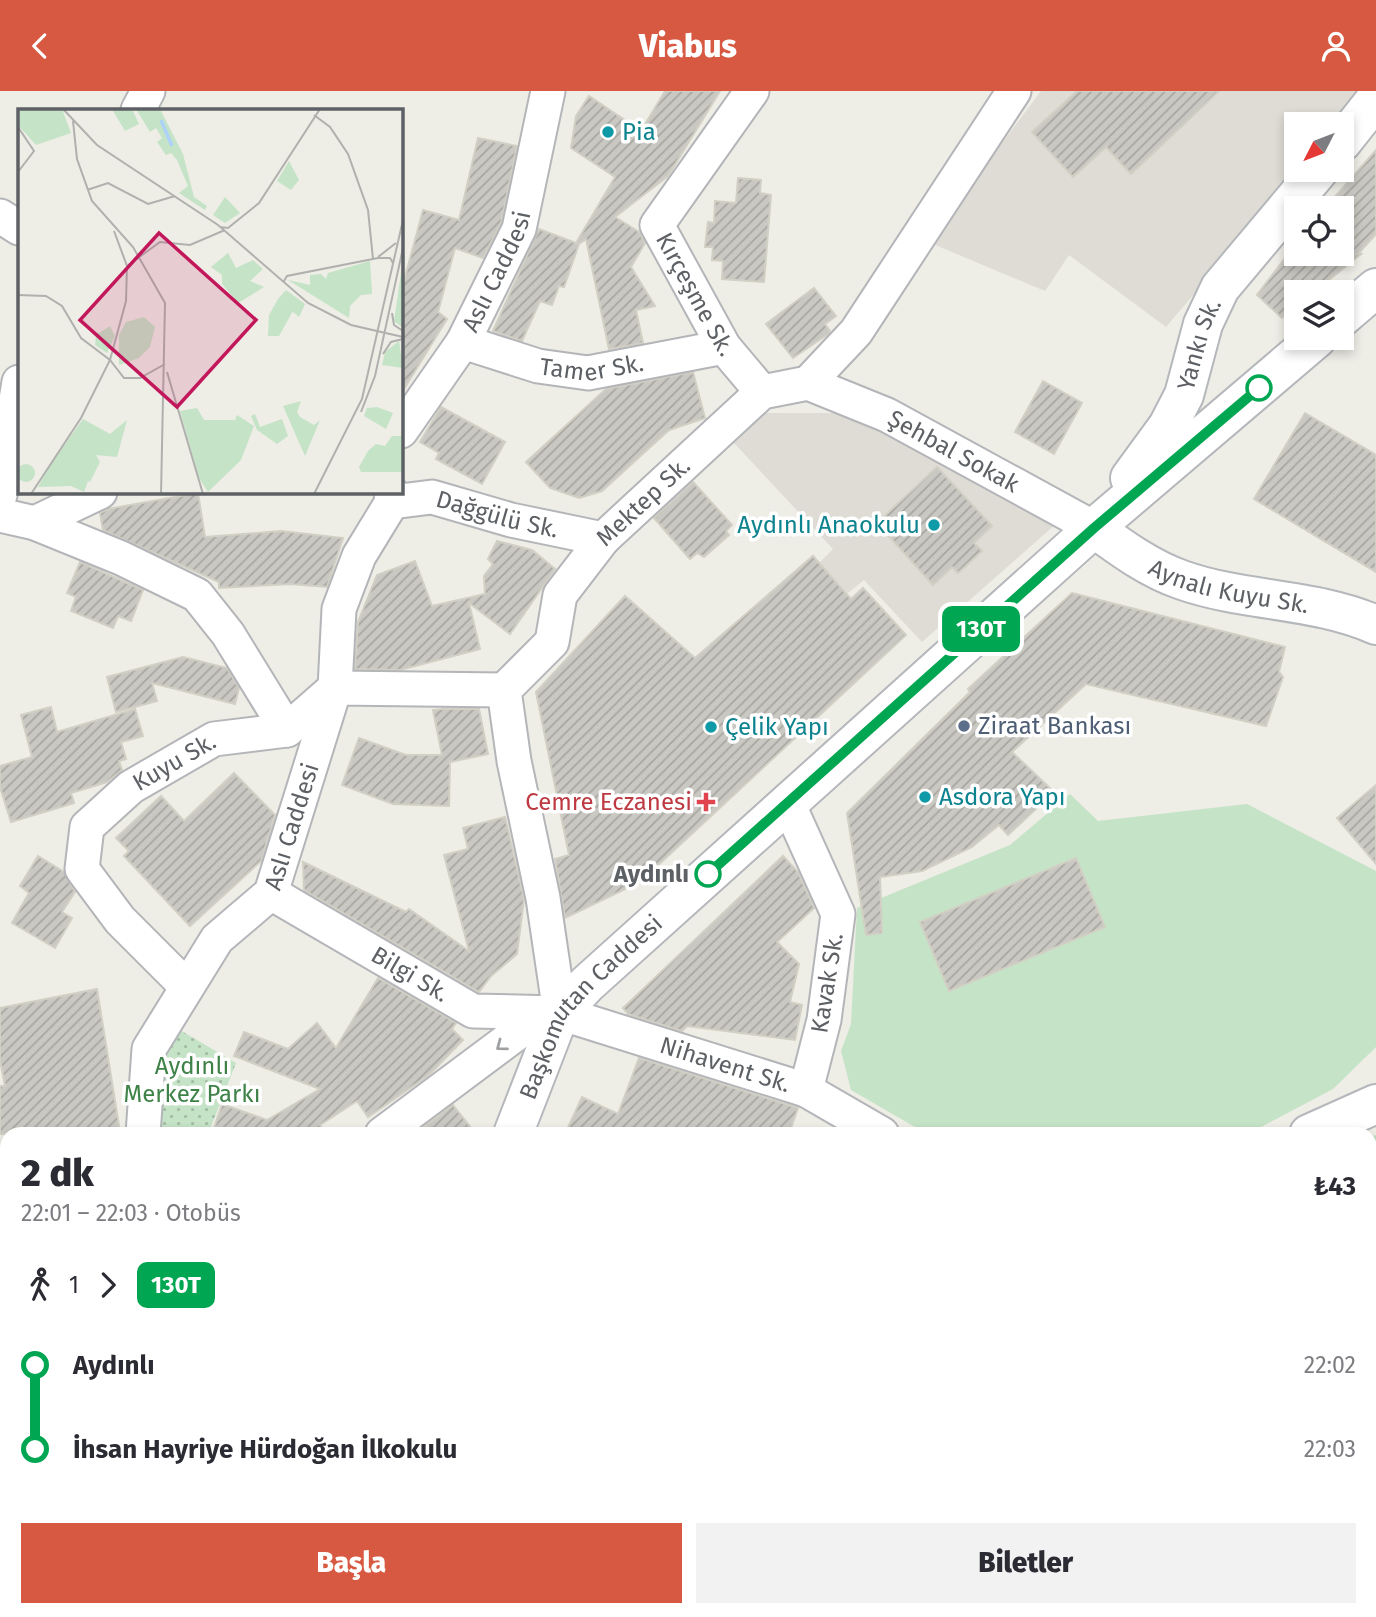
<!DOCTYPE html>
<html lang="tr">
<meta charset="utf-8">
<style>
body{margin:0;font-family:"Fira Sans",sans-serif;background:#f2f2f3;color:#2b2b33;height:100vh;display:flex;flex-direction:column;font-size:26px;white-space:nowrap}
*{box-sizing:border-box;margin:0}
p{font-size:23px;color:#7c7c81}
.icon{flex:none;width:38px;height:38px;fill:none;stroke:currentColor;stroke-width:2;stroke-linecap:round;stroke-linejoin:round}
.map{position:relative;flex:1;overflow:hidden}
.sheet{position:absolute;left:0px;top:1036px;width:1377px;height:490px;display:flex;flex-direction:column;background:#fff;border-radius:21px 21px 0 0;box-shadow:0 4px 10px #0003}
.sheet>*{flex:none}
.badge{padding:0 14px;border-radius:10px;font-size:24px;line-height:46px}
.needle{width:46px;rotate:228deg}
.fabs{position:absolute;left:1284px;top:21px;display:grid;gap:14px}
.fabs a{display:grid;place-items:center;width:70px;height:70px;border-radius:0px;background:#fff;box-shadow:0 4px 10px #0003;font-size:35px}
.map>.badge{position:absolute;translate:-50% -50%;box-shadow:0 0 0 4px #fff}
.legs{display:flex;align-items:center;gap:10px;height:77px;padding:0 21px;font-size:23px}
.legs p{margin-inline-start:auto}
.overview{display:flex;align-items:center;justify-content:space-between;height:119px;padding:0 21px}
h1{font-size:38px;font-weight:800;line-height:52px}
.button{display:flex;gap:14px;margin-top:auto;padding:14px 21px}
.button a{flex:1;height:80px;border-radius:0px;background:#d85941;color:#fff;font-size:28px;font-weight:800;line-height:80px;text-align:center}
.button a+a{background:#f2f2f3;color:#2b2b33}
ul{padding:0 21px;list-style:none}
li{display:flex;align-items:center;gap:24px;height:84px;font-size:26px}
li i{display:grid;place-items:center;width:10px;height:100%;margin:0 9px;background:currentColor}
li i::after{content:'';width:18px;height:18px;margin:-9px;border:5px solid;border-radius:50%;background:#fff}
li p{margin-inline-start:auto}
li:first-child i{background:linear-gradient(#0000 50%,currentColor 0)}
li:last-child i{background:linear-gradient(currentColor 50%,#0000 0)}
header{display:flex;justify-content:space-between;align-items:center;height:91px;padding:0 21px;background:#d85941;color:#fff;font-size:32px;font-weight:800}
.map>svg:first-child{display:block}
.education{fill:#dedcd4}
.grass{fill:#c5e3c7}
.park{fill:url(#park-dots)}
.building{fill:url(#building-hatch);stroke:#d2cfc4;stroke-width:2}
.lines{fill:none;stroke-linecap:round;stroke-linejoin:round}
.street-casing{stroke:#b3b5b9;stroke-width:37}
.secondary-casing{stroke:#b4b7bb;stroke-width:42}
.street{stroke:#fff;stroke-width:33}
.secondary{stroke:#fff;stroke-width:38}
.oneway{stroke:#9ea0a2}
.line-1-casing{stroke:#fff;stroke-width:16}
.line-1{stroke:#00a651;stroke-width:10}
.culture-dot{fill:#0f9aa8;stroke:#fff;stroke-width:2.5}
.stop-1-dot{fill:#fff;stroke:#00a651;stroke-width:3.5}
.service-dot{fill:#5c6f8a;stroke:#fff;stroke-width:2.5}
.health-dot{fill:#e0444e;stroke:#fff;stroke-width:2.5}
.labels{text-anchor:middle;dominant-baseline:central;stroke-width:7;stroke-linejoin:round;paint-order:stroke}
.culture-label{font-size:24px;fill:#0d838f;stroke:#fff;text-anchor:start}
.street-label{font-size:24px;fill:#5d6064;stroke:#fff}
.service-label{font-size:24px;fill:#4e5e75;stroke:#fff;text-anchor:start}
.health-label{font-size:24px;fill:#be3a42;stroke:#fff;text-anchor:end}
.stop-label{font-size:24px;font-weight:bold;fill:#5d6064;stroke:#fff;text-anchor:end}
.park-label{font-size:24px;fill:#3e8247;stroke:#fff}
.inset-river{fill:none;stroke:#add1f7;stroke-width:3.5}
.inset-road{fill:none;stroke:#b0b1ae;stroke-width:2}
.view{fill:#c2185b;fill-opacity:0.15;stroke:#c2185b;stroke-width:3.5}
.inset-edge{fill:none;stroke:#5d6064;stroke-width:3.5}
</style>
<header><svg class="icon" aria-label="back" viewBox="0 0 24 24"><path d="M15 5l-7 7 7 7"/></svg>Viabus<svg class="icon" aria-label="person" viewBox="0 0 24 24"><circle cx="12" cy="8" r="4"/><path d="M4 21q1-7 8-7t8 7"/></svg></header>
<div class="map">
<svg width="1376" height="1526" viewBox="0 0 1376 1526">
<defs>
<pattern id="park-dots" width="8" height="8" patternUnits="userSpaceOnUse" patternTransform="scale(1.75)"><rect width="8" height="8" fill="#c5e3c7"/><path d="M2 2h.1M6 6h.1" fill="none" stroke="#a3bba5" stroke-width="1.8" stroke-linecap="round"/></pattern>
<pattern id="building-hatch" width="6" height="6" patternUnits="userSpaceOnUse" patternTransform="scale(1.75)"><rect width="6" height="6" fill="#cac8c2"/><path d="M-1 1l2-2M0 6l6-6M5 7l2-2" fill="none" stroke="#a7a6a1"/></pattern>
</defs>
<rect width="100%" height="100%" fill="#eeede6"/>
<g class="education">
<polygon points="1041,0 1366,0 1337,33 1297,33 1299,79 1166,236 1069,164 1045,200 928,151"/>
<polygon points="764,322 844,322 1056,433 922,551 864,489 848,502 818,473 833,458 734,352"/>
</g>
<polygon class="grass" points="1070,703 1098,730 1247,713 1376,780 1376,956 1333,998 1248,1043 927,1043 851,999 841,960 851,933 857,817 1010,754"/>
<g class="park">
<polygon points="180,939 236,972 208,1043 157,1043 157,978"/>
<polygon points="1376,1044 1376,1270 1370,1268 1370,1046"/>
</g>
<g class="building">
<polygon points="665,0 720,0 668,85 615,126 639,141 645,152 631,176 655,215 636,219 643,252 609,258 586,148 579,153 564,196 559,195 552,214 540,210 522,250 493,240 539,138 576,152 615,86 571,57 576,25 589,5 641,40"/>
<polygon points="1077,0 1219,0 1131,83 1106,56 1073,86 1032,41"/>
<polygon points="478,47 517,55 501,132 483,167 455,157 438,221 447,228 401,303 401,201 423,119 459,129"/>
<polygon points="1376,59 1376,143 1358,163 1361,163 1314,201 1297,201 1297,215 1282,227 1257,204 1288,163 1342,163 1342,117 1325,117"/>
<polygon points="738,87 761,89 760,102 771,104 764,191 722,188 723,170 712,169 713,156 705,156 708,131 714,132 715,110 736,112"/>
<polygon points="814,197 836,225 825,233 830,240 828,243 793,267 766,233"/>
<polygon points="693,281 705,327 669,339 602,400 579,407 550,397 526,371 606,298"/>
<polygon points="1043,290 1082,312 1054,363 1015,341"/>
<polygon points="441,316 505,351 482,393 436,368 439,362 420,351"/>
<polygon points="1305,322 1376,364 1376,481 1254,408"/>
<polygon points="937,376 992,435 974,452 982,460 958,482 952,476 933,494 877,432"/>
<polygon points="693,391 732,434 726,440 729,444 704,466 697,462 690,468 654,427"/>
<polygon points="198,402 205,446 281,440 343,447 327,496 290,493 219,497 219,491 103,439 100,422 108,418"/>
<polygon points="497,450 532,459 555,478 510,543 469,512 480,558 400,579 355,578 358,531 377,484 415,470 432,515 485,503 484,485 493,473 488,468"/>
<polygon points="813,465 851,508 863,497 906,544 640,791 565,827 555,768 569,764 536,601 625,505 695,567"/>
<polygon points="80,471 143,499 131,530 118,525 113,537 71,520 76,506 67,502"/>
<polygon points="1072,502 1285,556 1279,581 1283,586 1266,635 1086,593 1012,661 1054,701 1008,744 999,734 972,756 922,780 880,786 882,842 866,844 847,722 970,601 968,598"/>
<polygon points="183,566 227,577 239,597 235,613 152,592 157,610 116,621 107,586"/>
<polygon points="51,616 57,641 135,618 143,645 121,651 126,668 119,670 122,679 107,691 71,702 74,712 11,731 0,696 0,675 32,666 21,624"/>
<polygon points="442,618 479,618 488,663 450,671 449,715 393,713 342,694 359,647 406,664 442,664 433,619"/>
<polygon points="234,682 275,724 261,770 190,835 124,765 129,760 116,747 161,705 184,730"/>
<polygon points="1376,694 1376,773 1337,727"/>
<polygon points="505,726 524,808 517,863 491,885 479,901 304,799 303,771 406,821 409,818 469,860 444,764 468,758 463,737"/>
<polygon points="38,765 64,781 75,801 62,821 72,827 55,857 12,832 29,802 20,795"/>
<polygon points="783,765 798,781 814,817 777,851 799,873 790,911 802,914 795,949 687,935 682,940 628,923 623,917"/>
<polygon points="1076,767 1105,836 949,900 920,831"/>
<polygon points="378,887 456,932 452,938 463,949 429,984 368,1026 357,1010 320,1034 326,1043 212,1043 222,1013 267,1029 320,998 234,965 244,941 288,958 317,932 336,957"/>
<polygon points="97,898 120,1041 0,1043 0,995 5,995 0,969 0,917"/>
<polygon points="639,967 798,1017 789,1043 565,1043 582,1006 618,1023"/>
<polygon points="453,1014 476,1043 416,1042"/>
</g>
<g class="lines">
<g class="street-casing">
<g id="street">
<path id="s1" d="M752,0L657,134L724,256L762,301"/>
<polyline points="138,19 148,0"/>
<polyline points="0,125 19,137"/>
<path id="s2" d="M463,251L538,275L588,282L724,256"/>
<path id="s3" d="M808,292L887,324L1094,437"/>
<path id="s4" d="M401,340L463,251L519,138L548,0"/>
<polyline points="0,404 19,291"/>
<path id="s5" d="M392,411L432,406L511,429L603,448"/>
<polyline points="0,424 35,432 121,467 197,504 228,543 287,639"/>
<polyline points="35,432 100,401"/>
<polyline points="787,710 838,823 824,929 806,999"/>
<path id="s6" d="M271,802L473,920L560,922L806,999L882,1043"/>
<path id="s7" d="M187,896L120,829L82,778L87,736L131,696L214,648L287,639L335,597L504,599"/>
<path id="s8" d="M560,922L543,807L514,670L504,599L552,551L560,504L603,448L762,301L808,292L856,241L1014,0"/>
<path id="s9" d="M143,1043L149,958L217,848L271,802L335,597L339,518L359,465L392,411L391,401"/>
<polyline points="382,1043 524,937 554,924"/>
<polyline points="0,1083 7,1082"/>
<polyline points="0,1426 7,1425"/>
<polyline points="848,1519 851,1526"/>
<polyline points="1162,1519 1165,1526"/>
<polyline points="114,1526 115,1519"/>
</g>
</g>
<g class="secondary-casing">
<g id="secondary">
<polyline points="1342,51 1376,8"/>
<polyline points="1342,226 1376,197"/>
<path id="s10" d="M1130,387L1168,335L1184,304L1203,233L1220,197L1319,79"/>
<path id="s11" d="M1094,437C1121,457 1150,478 1182,489C1244,511 1316,507 1376,534"/>
<path id="s12" d="M513,1043L560,922L587,893L1094,437L1317,247"/>
<polyline points="1309,1043 1376,1013"/>
<polyline points="0,1391 7,1398"/>
<polyline points="507,1519 518,1526"/>
<polyline points="356,1526 358,1519"/>
<polyline points="570,1526 590,1519"/>
</g>
</g>
<use href="#street" class="street"/>
<use href="#secondary" class="secondary"/>
</g>
<defs><path id="oneway-chevron" d="M-2-3.5L2.5 0L-2 3.5" fill="none" stroke-width="1.6" stroke-linecap="round" stroke-linejoin="round" transform="scale(1.75)"/></defs>
<use class="oneway" href="#oneway-chevron" transform="translate(501 955) rotate(143)"/>
<g class="lines">
<g class="line-1-casing">
<polyline id="line-1" points="708,783 1094,437 1259,297"/>
</g>
<use href="#line-1" class="line-1"/>
</g>
<g class="culture-dot">
<circle cx="608" cy="41" r="7"/>
<circle cx="934" cy="434" r="7"/>
<circle cx="711" cy="636" r="7"/>
<circle cx="925" cy="706" r="7"/>
</g>
<g class="stop-1-dot">
<circle cx="1259" cy="297" r="12"/>
<circle cx="708" cy="783" r="12"/>
</g>
<circle class="service-dot" cx="964" cy="635" r="7"/>
<path class="health-dot" d="M702.5 700.5h7v7h7v7h-7v7h-7v-7h-7v-7h7z"/>
<g class="labels">
<g class="culture-label">
<text x="622" y="41">Pia</text>
<text x="920" y="434" text-anchor="end">Aydınlı Anaokulu</text>
<text x="725" y="636">Çelik Yapı</text>
<text x="939" y="706">Asdora Yapı</text>
</g>
<g class="street-label">
<text stroke="none"><textPath href="#s4" startOffset="187">Aslı Caddesi</textPath></text>
<text stroke="none"><textPath href="#s1" startOffset="243">Kırçeşme Sk.</textPath></text>
<text stroke="none"><textPath href="#s10" startOffset="152">Yankı Sk.</textPath></text>
<text stroke="none"><textPath href="#s2" startOffset="133">Tamer Sk.</textPath></text>
<text stroke="none"><textPath href="#s3" startOffset="161">Şehbal Sokak</textPath></text>
<text stroke="none"><textPath href="#s8" startOffset="569">Mektep Sk.</textPath></text>
<text stroke="none"><textPath href="#s5" startOffset="108">Dağgülü Sk.</textPath></text>
<text stroke="none"><textPath href="#s11" startOffset="150">Aynalı Kuyu Sk.</textPath></text>
<text stroke="none"><textPath href="#s7" startOffset="310">Kuyu Sk.</textPath></text>
<text stroke="none"><textPath href="#s9" startOffset="355">Aslı Caddesi</textPath></text>
<text stroke="none"><textPath href="#s6" startOffset="161">Bilgi Sk.</textPath></text>
<text transform="translate(827 892) rotate(-81)">Kavak Sk.</text>
<text stroke="none"><textPath href="#s12" startOffset="152">Başkomutan Caddesi</textPath></text>
<text stroke="none"><textPath href="#s6" startOffset="494">Nihavent Sk.</textPath></text>
</g>
<g class="service-label">
<text x="978" y="635">Ziraat Bankası</text>
</g>
<g class="health-label">
<text x="692" y="711">Cemre Eczanesi</text>
</g>
<g class="stop-label">
<text x="689" y="783">Aydınlı</text>
</g>
<g class="park-label">
<text x="192" y="975">Aydınlı<tspan x="192" dy="28">Merkez Parkı</tspan></text>
</g>
</g>
<g transform="translate(18 18)">
<rect width="385" height="385" fill="#eeede6"/>
<path d="M0,0H44L53,24L18,36L0,16ZM210,144L218,159L235,151L245,160L232,172L246,178L220,194L204,175V166L193,158ZM352,152L354,185L343,186L332,197L331,209L270,171L292,176V166L303,165L308,170L310,164ZM268,181L287,195L281,208L260,190ZM126,208L137,218L132,238L121,249L101,256V226L108,213ZM381,232L385,259L364,256L367,243ZM283,292L279,303L282,308L296,316L302,311L287,347L265,297ZM359,298L375,304L368,320L346,307L349,299ZM237,305L242,318L264,310L270,327L259,335L239,321L233,307ZM65,310L92,325L109,311L99,348L78,346L82,353L72,373L33,355ZM374,327H385V363H343L341,358L350,342L358,335L367,337Z" fill="#c5e3c7"/>
<path d="M207,88L222,104L207,114L195,106ZM45,350L46,361L60,358L73,364L74,368H64L70,372L66,383L53,377L20,378L33,355Z" fill="#c5e3c7"/>
<path d="M179,299L186,311H217L219,306L236,317L223,351L190,383L181,369L162,302Z" fill="#c5e3c7"/>
<path d="M94,0H114L121,15L107,22ZM118,0H142L165,45L176,88L189,97L187,101L161,84L170,77L159,51L153,44L148,46L139,33L144,29L138,19L132,23ZM271,52L281,71L273,81L259,72ZM385,150V219L376,212ZM260,190L276,200L261,227H250L251,206ZM92,217L97,227L89,244L77,236L78,226ZM-1 364a9 9 0 1 1 18 0a9 9 0 1 1-18 0Z" fill="#c5e3c7"/>
<path class="inset-river" d="M143,11L154,37"/>
<path class="inset-road" d="M45,0L79,36L200,116L290,194L333,216L385,228M296,6L312,18L330,45L350,101L355,150M55,12L59,50L74,92L115,138L147,194L143,385M0,18L16,42L0,63M69,81L90,74L130,95L157,87M202,118L210,119L241,94L302,0M360,148L378,134M109,157L142,133L172,136L207,121M266,172L269,167L360,149H372L375,154M0,186L28,187L44,197L63,229L92,251L106,269H122L147,255M374,204L376,216L385,222M365,245L373,233L385,230M149,263L185,385M343,303L357,267L385,139M13,385L63,309L92,251L108,192L109,157L96,122M296,385L344,290L385,111"/>
<path class="view" d="M141,124L238,211L159,298L62,211Z"/>
<rect width="385" height="385" class="inset-edge"/>
</g>
</svg>
<div class="fabs">
<a><svg class="needle" viewBox="-14 -14 28 28"><path d="M0-13l5 13h-10z" fill="#e53935"/><path d="M0 13l5-13h-10z" fill="#7c7c81"/></svg></a>
<a><svg class="icon" aria-label="locate" viewBox="0 0 24 24"><circle cx="12" cy="12" r="6"/><path d="M12 2v4M12 18v4M2 12h4M18 12h4"/></svg></a>
<a><svg class="icon" aria-label="layers" viewBox="0 0 24 24"><path d="M12 4l9 5-9 5-9-5zM3 14l9 5 9-5"/></svg></a>
</div>
<b class="badge" style="left:981px;top:538px;background:#00a651;color:#fff">130T</b>
<section class="sheet">
<div class="overview"><div><h1>2 dk</h1><p>22:01 – 22:03 · Otobüs</p></div><b>₺43</b></div>
<div class="legs"><svg class="icon" aria-label="walk" viewBox="0 0 24 24"><circle cx="13" cy="4" r="2"/><path d="M13 8l-2 6 4 7M11 14l-3 7M7 12l3-4h3l4 4"/></svg>1<svg class="icon" aria-label="forward" viewBox="0 0 24 24"><path d="M9 5l7 7-7 7"/></svg><b class="badge" style="background:#00a651;color:#fff">130T</b></div>
<ul>
<li><i style="color:#00a651"></i><b>Aydınlı</b><p>22:02</p></li>
<li><i style="color:#00a651"></i><b>İhsan Hayriye Hürdoğan İlkokulu</b><p>22:03</p></li>
</ul>
<div class="button"><a>Başla</a><a>Biletler</a></div>
</section>
</div>
